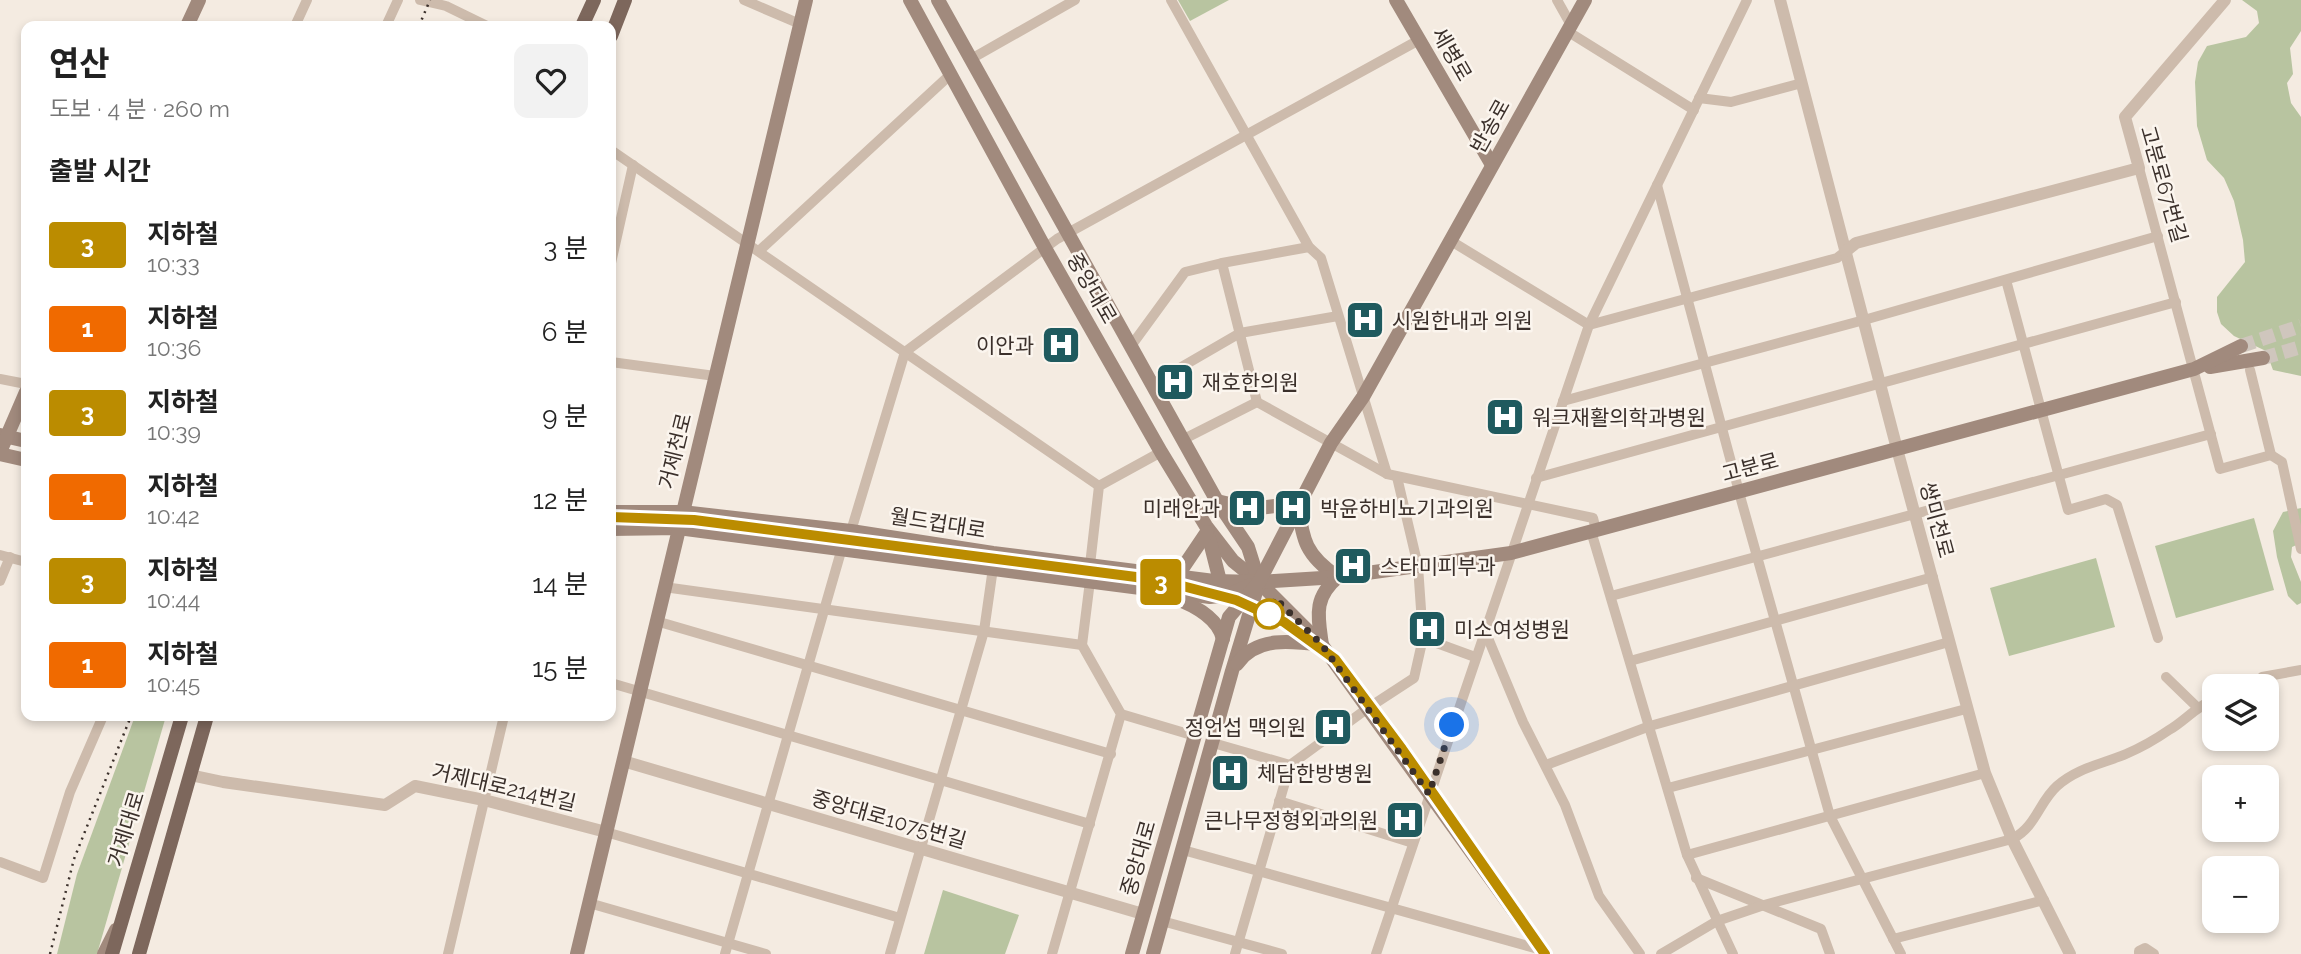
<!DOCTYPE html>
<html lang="ko">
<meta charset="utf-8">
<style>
body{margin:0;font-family:Raleway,"Noto Sans KR",sans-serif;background:#f2f2f2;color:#222;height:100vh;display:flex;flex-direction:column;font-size:26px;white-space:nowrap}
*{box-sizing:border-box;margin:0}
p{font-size:23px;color:#767676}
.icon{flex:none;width:38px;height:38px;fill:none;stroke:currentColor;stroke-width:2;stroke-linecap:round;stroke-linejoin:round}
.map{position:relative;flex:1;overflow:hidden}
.details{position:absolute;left:21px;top:21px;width:595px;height:700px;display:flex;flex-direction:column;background:#fff;border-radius:14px;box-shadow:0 4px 10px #0003}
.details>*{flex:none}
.badge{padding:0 14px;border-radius:5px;font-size:24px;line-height:46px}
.tools{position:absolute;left:2202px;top:674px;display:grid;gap:14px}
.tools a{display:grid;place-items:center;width:77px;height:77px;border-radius:14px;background:#fff;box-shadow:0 4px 10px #0003;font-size:35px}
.you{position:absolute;width:35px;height:35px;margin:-18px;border:5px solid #fff;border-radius:50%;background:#1a73e8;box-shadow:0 0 0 10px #1a73e833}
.map>.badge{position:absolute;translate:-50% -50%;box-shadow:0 0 0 4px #fff}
h2{padding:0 28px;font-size:26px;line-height:63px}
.round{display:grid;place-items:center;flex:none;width:74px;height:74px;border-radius:14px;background:#f2f2f2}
.overview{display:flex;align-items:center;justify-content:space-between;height:119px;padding:0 28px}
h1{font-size:33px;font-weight:700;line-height:52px}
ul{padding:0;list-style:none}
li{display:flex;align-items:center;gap:21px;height:84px;padding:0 28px}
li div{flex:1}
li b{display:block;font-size:26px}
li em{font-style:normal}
li .badge{min-width:77px;font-weight:700;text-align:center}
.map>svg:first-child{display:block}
.green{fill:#b8c4a0}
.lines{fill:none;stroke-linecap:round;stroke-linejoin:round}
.secondary-tunnel{stroke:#cfc6bd;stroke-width:14;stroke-dasharray:14 7;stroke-linecap:butt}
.minor{stroke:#cdbbac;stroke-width:10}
.tertiary{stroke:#cdbbac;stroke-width:12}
.secondary{stroke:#a18a7d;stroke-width:14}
.primary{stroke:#7d675c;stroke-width:14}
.rail{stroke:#3b302b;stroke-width:2.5;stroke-dasharray:2 5;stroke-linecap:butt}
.line-casing{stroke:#fff;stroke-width:16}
.line{stroke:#bb8c00;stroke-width:10}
.walk{stroke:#3b302b;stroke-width:7;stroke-dasharray:0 12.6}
.stop-dot{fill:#fff;stroke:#bb8c00;stroke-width:3.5}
.labels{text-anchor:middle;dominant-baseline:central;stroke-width:5;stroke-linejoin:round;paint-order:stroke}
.street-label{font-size:21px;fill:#3b302b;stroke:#fbf5ee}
.poi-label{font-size:21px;fill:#3b302b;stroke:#fbf5ee;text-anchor:start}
</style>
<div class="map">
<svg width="2301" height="954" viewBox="0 0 2301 954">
<rect width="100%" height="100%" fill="#f4ebe1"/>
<g class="green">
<polygon points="1178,0 1229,0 1190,21"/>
<polygon points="2242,0 2301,0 2301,31 2290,48 2293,74 2287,83 2291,103 2301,117 2301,376 2273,370 2266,351 2234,336 2221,324 2217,312 2217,297 2245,262 2243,240 2234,201 2224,178 2207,160 2197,126 2195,82 2198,62 2207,46 2246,37 2259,23 2257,11"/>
<polygon points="2301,508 2301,543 2292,547 2291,557 2301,582 2301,603 2297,605 2288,596 2277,557 2273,531 2283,512"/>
<polygon points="2254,518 2274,590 2176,618 2155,546"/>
<polygon points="2096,558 2115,627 2009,656 1990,588"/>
<polygon points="135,716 166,716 97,954 57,954 77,874"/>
<polygon points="943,890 1019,915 1005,954 924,954"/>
</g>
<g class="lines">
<g class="secondary-tunnel">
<polyline points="2241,346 2301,326"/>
<polyline points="2263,358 2301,347"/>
</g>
<g class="minor">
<polyline points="420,0 446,6 487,26"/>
<polyline points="744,0 800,24"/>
<polyline points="1171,0 1309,247 1321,258 1387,474"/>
<polyline points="1557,0 1571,25"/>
<polyline points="295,26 307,0"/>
<polyline points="386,26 398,0"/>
<polyline points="1567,31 1694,110"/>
<polyline points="971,59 1075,0"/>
<polyline points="1699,98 1731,102 1802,83"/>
<polyline points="611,150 1099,486"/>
<polyline points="2139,168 2220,469 2271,455"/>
<polyline points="1657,185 1742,503 1830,816 1901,954"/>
<polyline points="1451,241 1589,325"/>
<polyline points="759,251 951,74"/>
<polyline points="611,263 633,165"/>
<polyline points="1222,263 1257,402"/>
<polyline points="2006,280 2068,510 2106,499 2117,505 2158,638"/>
<polyline points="1589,325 1837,258 1846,251"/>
<polyline points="1131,346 1185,272 1222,263 1309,247"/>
<polyline points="611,362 715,376"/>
<polyline points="2250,370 2271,455"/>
<polyline points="0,379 26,384"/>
<polyline points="1152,384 1240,333 1338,316"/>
<polyline points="1563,401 1864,320 2158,236"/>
<polyline points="1257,402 1387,474 1593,518 1596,530"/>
<polyline points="1184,439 1257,402"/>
<polyline points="2271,455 2282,462 2301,549"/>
<polyline points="1536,478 2176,302"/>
<polyline points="851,531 905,352 1057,239 1419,40"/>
<polyline points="1591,531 1687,855 1733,954"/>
<polyline points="0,555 26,562"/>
<polyline points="1090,565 1099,486 1161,452"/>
<polyline points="0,581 10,557"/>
<polyline points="664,587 1082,645"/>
<polyline points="1611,596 2211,434"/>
<polyline points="656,621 1111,754"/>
<polyline points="1485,631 1523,722 1565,805 1599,896 1640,954"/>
<polyline points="1423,638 1475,657"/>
<polyline points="1630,661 1933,577"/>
<polyline points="2166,677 2198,708"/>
<polyline points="611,683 1090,824"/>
<polyline points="2255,686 2262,677 2301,670"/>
<polyline points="1121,714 1195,736"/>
<polyline points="1213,743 1290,765"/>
<polyline points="1546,765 1650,726 1949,642"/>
<polyline points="1668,788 1966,709"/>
<polyline points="1279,801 1413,843"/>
<polyline points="606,832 900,918"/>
<polyline points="1183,850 1542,950"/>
<polyline points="1687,855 1985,773"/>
<polyline points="0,862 43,878 70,792 103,716"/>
<polyline points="1696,878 1821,929 1830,954"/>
<polyline points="589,903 766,954"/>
<polyline points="1162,921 1282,954"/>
<polyline points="1893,939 2044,900"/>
<polyline points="448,954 504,716"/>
<polyline points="725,954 842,548"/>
<polyline points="890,954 984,631 993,568"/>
<polyline points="1052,954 1121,714 1082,645 1090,581"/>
<polyline points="1235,954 1290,765 1368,708 1414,678 1423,638 1418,566 1397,477"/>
<polyline points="1376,954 1589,325 1747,0"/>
<path d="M1661,954L1717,921L1764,905L2012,839C2036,827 2039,802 2057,786C2077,768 2102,764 2126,754C2140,748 2156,739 2169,730C2185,721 2196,706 2214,700"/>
<polyline points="2139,954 2139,951 2145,948 2154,954"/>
</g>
<g class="tertiary">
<polyline points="1780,0 1897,449 1985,773 2012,839 2070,954"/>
<polyline points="1846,251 1856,243 2139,168 2125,117 2225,0"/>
<polyline points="623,761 1143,914"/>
<polyline points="190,775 223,782 385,805 415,786 484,800 606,832"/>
</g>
<g class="secondary">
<polyline points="910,0 1045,248 1161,452 1206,526 1233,561 1259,582 1322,645 1545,954"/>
<polyline points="938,0 1217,501 1248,547 1259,582 1232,671 1153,954"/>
<polyline points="1396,0 1492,165"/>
<polyline points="187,26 199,0"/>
<polyline points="2210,367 2263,358"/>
<polyline points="0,435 26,441"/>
<polyline points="0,452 26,392"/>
<polyline points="0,454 26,460"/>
<path d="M1217,501L1251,509L1298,503C1302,540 1306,556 1338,577"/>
<polyline points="611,512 682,512 851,531 993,553 1214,581 1259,582 1338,577 1511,553 2194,369 2241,346"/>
<polyline points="611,529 678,528 1210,597 1228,595 1251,585"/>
<polyline points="1208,534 1222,589"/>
<polyline points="1166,574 1182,569 1207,532"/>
<path d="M1172,597C1191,604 1218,617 1223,639"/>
<path d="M1322,645C1318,616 1313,598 1338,577"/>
<path d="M1237,664C1256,636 1292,641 1322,645"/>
<polyline points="104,954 116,930"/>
<polyline points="577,954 806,0"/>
<polyline points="1132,954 1229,617 1259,582 1331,443 1363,397 1585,0"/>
</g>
<g class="primary">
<polyline points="582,26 594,0"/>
<polyline points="611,36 625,0"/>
<polyline points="112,954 182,716"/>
<polyline points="139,954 207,716"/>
</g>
<g class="rail">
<polyline points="419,26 430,0"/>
<polyline points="50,954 74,859 131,716"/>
</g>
</g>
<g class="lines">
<g class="line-casing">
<polyline id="line" points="611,517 694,520 1136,577 1171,583 1236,600 1284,622 1335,659 1402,749 1545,954"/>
</g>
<use href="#line" class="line"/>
<polyline class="walk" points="1269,614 1275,598 1322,645 1429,794 1452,725"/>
</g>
<defs>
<g id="hospital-square" transform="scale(2.0125)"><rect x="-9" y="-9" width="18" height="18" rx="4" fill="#1f5a5e" stroke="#fbf5ee"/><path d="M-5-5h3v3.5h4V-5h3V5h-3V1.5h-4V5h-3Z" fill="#fff"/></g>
</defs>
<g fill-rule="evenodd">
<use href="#hospital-square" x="1365" y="320"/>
<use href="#hospital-square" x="1061" y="345"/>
<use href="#hospital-square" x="1175" y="382"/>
<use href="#hospital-square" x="1505" y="417"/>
<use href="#hospital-square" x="1247" y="508"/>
<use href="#hospital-square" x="1293" y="508"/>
<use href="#hospital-square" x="1353" y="566"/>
<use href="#hospital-square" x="1427" y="629"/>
<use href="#hospital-square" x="1333" y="727"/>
<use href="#hospital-square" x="1230" y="773"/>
<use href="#hospital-square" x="1405" y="820"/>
</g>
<circle class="stop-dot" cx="1269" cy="614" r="14"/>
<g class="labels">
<g class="street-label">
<text transform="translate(1452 54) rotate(60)">세병로</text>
<text transform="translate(1490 126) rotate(-61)">반송로</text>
<text transform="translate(2164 184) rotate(74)">고분로67번길</text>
<text transform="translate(1092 288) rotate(60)">중앙대로</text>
<text transform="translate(675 451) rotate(-76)">거제천로</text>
<text transform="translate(1750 467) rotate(-15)">고분로</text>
<text transform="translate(1937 520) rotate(75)">쌍미천로</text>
<text transform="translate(938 523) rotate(9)">월드컵대로</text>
<text transform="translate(504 787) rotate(13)">거제대로214번길</text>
<text transform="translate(889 819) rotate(16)">중앙대로1075번길</text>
<text transform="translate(126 829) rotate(-73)">거제대로</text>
<text transform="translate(1138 858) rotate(-74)">중앙대로</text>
</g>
<g class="poi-label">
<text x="1392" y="320">시원한내과 의원</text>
<text x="1034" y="345" text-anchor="end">이안과</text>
<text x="1202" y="382">재호한의원</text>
<text x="1532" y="417">워크재활의학과병원</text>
<text x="1220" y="508" text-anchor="end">미래안과</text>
<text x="1320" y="508">박윤하비뇨기과의원</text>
<text x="1380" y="566">스타미피부과</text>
<text x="1454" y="629">미소여성병원</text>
<text x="1306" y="727" text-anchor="end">정언섭 맥의원</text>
<text x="1257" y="773">체담한방병원</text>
<text x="1378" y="820" text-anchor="end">큰나무정형외과의원</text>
</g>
</g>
</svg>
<div class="tools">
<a><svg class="icon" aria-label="layers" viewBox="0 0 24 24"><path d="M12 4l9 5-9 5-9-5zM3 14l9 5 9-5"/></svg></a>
<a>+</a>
<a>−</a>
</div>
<div class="you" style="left:1452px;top:725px"></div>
<b class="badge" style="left:1161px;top:582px;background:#bb8c00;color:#fff">3</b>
<section class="details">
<div class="overview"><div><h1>연산</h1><p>도보 · 4 분 · 260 m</p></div><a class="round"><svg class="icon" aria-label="heart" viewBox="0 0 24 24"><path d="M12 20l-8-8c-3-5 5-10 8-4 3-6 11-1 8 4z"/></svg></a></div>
<h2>출발 시간</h2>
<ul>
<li><span class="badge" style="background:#bb8c00;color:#fff">3</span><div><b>지하철</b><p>10:33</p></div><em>3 분</em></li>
<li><span class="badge" style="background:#f06a00;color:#fff">1</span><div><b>지하철</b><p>10:36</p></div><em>6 분</em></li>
<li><span class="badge" style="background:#bb8c00;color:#fff">3</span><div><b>지하철</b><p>10:39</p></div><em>9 분</em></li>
<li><span class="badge" style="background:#f06a00;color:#fff">1</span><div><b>지하철</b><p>10:42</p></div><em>12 분</em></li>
<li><span class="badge" style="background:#bb8c00;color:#fff">3</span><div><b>지하철</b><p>10:44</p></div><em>14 분</em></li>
<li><span class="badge" style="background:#f06a00;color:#fff">1</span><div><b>지하철</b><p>10:45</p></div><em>15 분</em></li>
</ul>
</section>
</div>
